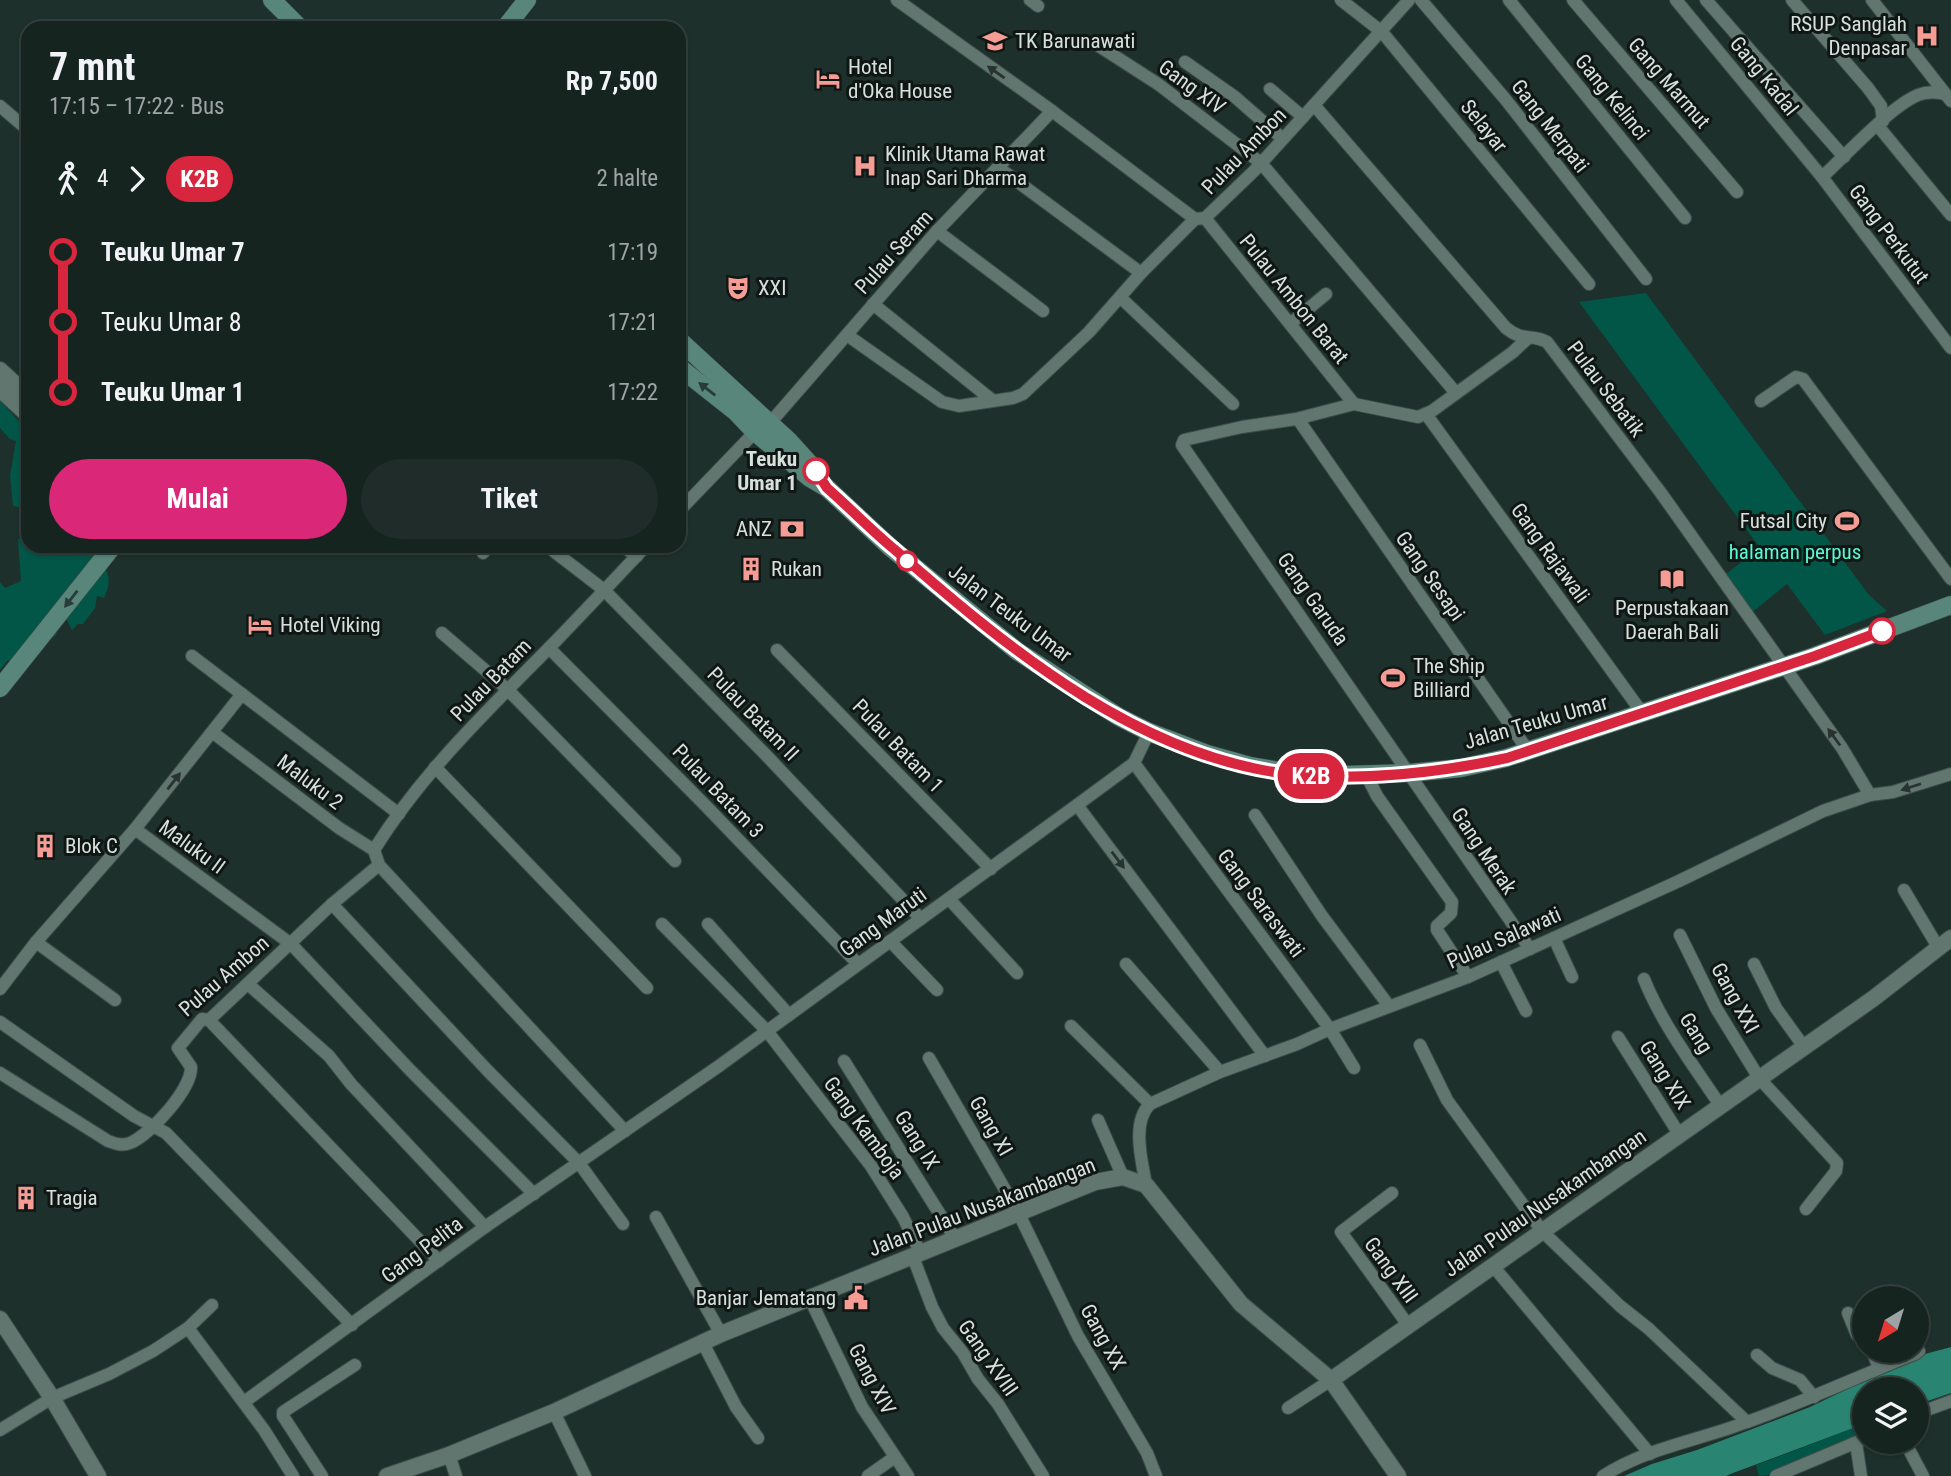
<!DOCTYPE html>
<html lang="id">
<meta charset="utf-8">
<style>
body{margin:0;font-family:"Roboto Condensed",sans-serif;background:#1f2c29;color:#f1f3f6;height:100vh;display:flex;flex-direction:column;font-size:26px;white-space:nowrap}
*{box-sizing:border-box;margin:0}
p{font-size:23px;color:#9ea4a5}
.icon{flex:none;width:38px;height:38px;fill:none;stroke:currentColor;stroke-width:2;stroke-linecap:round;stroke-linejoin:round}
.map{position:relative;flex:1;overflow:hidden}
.drawer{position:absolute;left:21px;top:21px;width:665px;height:532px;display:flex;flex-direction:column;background:#162420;border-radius:21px;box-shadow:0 2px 5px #0004,0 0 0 2px #35413e}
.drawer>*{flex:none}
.badge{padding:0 14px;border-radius:23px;font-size:24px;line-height:46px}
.needle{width:46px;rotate:218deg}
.fabs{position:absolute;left:1852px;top:1286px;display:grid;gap:14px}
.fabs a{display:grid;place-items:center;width:77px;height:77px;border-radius:50%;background:#162420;box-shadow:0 2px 5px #0004,0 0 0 2px #35413e;font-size:35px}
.map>.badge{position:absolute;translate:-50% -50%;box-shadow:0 0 0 4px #fff}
.legs{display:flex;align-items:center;gap:10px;height:77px;padding:0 28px;font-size:23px}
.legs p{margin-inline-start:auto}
.summary{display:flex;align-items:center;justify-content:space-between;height:119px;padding:0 28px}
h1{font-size:38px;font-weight:700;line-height:52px}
.cta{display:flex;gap:14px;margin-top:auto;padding:14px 28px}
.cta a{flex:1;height:80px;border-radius:42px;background:#db2777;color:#fff;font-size:28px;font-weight:700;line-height:80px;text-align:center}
.cta a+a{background:#1f2c29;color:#f1f3f6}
ul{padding:0 28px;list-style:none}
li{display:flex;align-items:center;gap:24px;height:70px;font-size:26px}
li i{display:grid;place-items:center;width:10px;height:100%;margin:0 9px;background:currentColor}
li i::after{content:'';width:18px;height:18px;margin:-9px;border:5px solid;border-radius:50%;background:#162420}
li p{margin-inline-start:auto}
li:first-child i{background:linear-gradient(#0000 50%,currentColor 0)}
li:last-child i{background:linear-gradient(currentColor 50%,#0000 0)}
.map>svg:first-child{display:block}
.green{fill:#025647}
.water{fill:#298571}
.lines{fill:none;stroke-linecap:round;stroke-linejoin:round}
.minor-casing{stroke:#3d4c48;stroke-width:14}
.tertiary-casing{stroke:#3d4c48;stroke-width:18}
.secondary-casing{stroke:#3d4c48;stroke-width:19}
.minor{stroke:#627670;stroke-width:12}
.tertiary{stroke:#627670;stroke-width:16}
.secondary{stroke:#59867b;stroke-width:18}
.oneway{fill:#283330}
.oneway2{fill:#293d38}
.line-1-casing{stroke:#fff;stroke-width:16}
.line-1{stroke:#d7263d;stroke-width:10}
.stop-1-dot{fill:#fff;stroke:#d7263d;stroke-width:3.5}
.labels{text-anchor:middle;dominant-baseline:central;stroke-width:6;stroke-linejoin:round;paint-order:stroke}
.poi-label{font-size:21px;fill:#d6e1dd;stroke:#0f1614;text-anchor:start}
.street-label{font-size:21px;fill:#d6e1dd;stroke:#0f1614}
.stop-label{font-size:21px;font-weight:bold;fill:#d6e1dd;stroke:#0f1614;text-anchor:end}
.park-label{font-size:21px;fill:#58fad6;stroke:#0f1614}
</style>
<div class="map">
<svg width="1951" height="1476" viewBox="0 0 1951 1476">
<rect width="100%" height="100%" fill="#1e302b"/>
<g class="green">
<polygon points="1646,293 1869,595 1887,611 1825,635 1787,584 1750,614 1723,576 1760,548 1579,302"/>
<polygon points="0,396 1,402 28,431 28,516 27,509 13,506 10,476 16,441 10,439 0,428"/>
<path d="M28,538V546L100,547C97,570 118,569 104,598L97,596L95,608L83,624H78L72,630L66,618L58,623L56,635L51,639L34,638L14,663L8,660L0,670V582L5,588L21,581L18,539Z"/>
<polygon points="1864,1424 1864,1434 1769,1475 1759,1476 1756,1465"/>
</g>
<polygon class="water" points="1951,1347 1951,1393 1916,1405 1916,1390 1864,1390 1864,1424 1733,1473 1726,1476 1624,1476 1652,1464 1697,1450 1810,1407 1914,1357"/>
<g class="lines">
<g class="minor-casing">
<g id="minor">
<polyline points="897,0 1052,111 1195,219 1205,218 1254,171 1409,0"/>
<polyline points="1030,0 1038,6"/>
<polyline points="1341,0 1382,32 1589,284"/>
<polyline points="1421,0 1506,100 1646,279"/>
<polyline points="1509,0 1685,218"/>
<polyline points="1573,0 1737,192"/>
<polyline points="1676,0 1822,177 1951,348"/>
<polyline points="1706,0 1844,157"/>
<polyline points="1792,0 1868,88 1881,106 1883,121"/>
<polyline points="1872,0 1951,101"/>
<polyline points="1099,46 1158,84 1261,163 1456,393"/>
<polyline points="1185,62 1235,97 1283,139"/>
<polyline points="1270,89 1303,117"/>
<path d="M1314,105L1506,328C1523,342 1532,334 1547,342L1661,493L1842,748L1870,795"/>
<polyline points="0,106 28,130"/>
<polyline points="1878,126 1951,215"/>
<polyline points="999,168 1141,273"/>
<path d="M1822,177C1846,155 1891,106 1918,95C1928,91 1936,92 1945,94"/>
<polyline points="1205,218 1354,404"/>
<polyline points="937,231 1043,311"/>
<polyline points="1121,298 1233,404"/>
<polyline points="873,304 992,400"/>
<polyline points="1290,324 1326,294"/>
<polyline points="847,335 942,402 959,406 1013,398 1023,394 1089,332 1141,273 1195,219"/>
<polyline points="1761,401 1796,377 1803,379 1951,579"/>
<polyline points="1354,404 1296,419 1242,427 1184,440 1182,445 1530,949"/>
<polyline points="1354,404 1418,417 1432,411 1513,352 1527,339"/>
<polyline points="1426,414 1643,714"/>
<polyline points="1300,422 1529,752"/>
<polyline points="770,423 937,231 1052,111"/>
<polyline points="679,511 755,432"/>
<polyline points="547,546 604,590 765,754 921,919"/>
<polyline points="622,546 637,556"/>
<polyline points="483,553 489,546"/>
<polyline points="442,633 507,689 675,861"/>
<polyline points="549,648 705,805 858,964"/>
<polyline points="777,650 991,869"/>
<polyline points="192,656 399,814"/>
<polyline points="212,732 339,828 374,850 379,865 625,1131"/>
<polyline points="1134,763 1330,1029 1354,1068"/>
<polyline points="435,767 647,988"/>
<polyline points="1367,776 1377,796 1452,902 1451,913 1437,926 1437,930 1468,977"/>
<polyline points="1077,805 1265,1056"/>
<polyline points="1255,815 1322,916 1389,1006"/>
<polyline points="135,829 291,944 410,1070 534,1194"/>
<path d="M374,850C421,774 487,711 550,647C582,614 614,580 646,546"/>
<polyline points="1904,890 1938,947"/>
<polyline points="949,899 1017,973"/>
<polyline points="332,904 488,1071 579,1163 623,1224"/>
<polyline points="662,924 767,1031 871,1166 903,1217 921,1254"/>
<polyline points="708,924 789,1015"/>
<polyline points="1680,935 1716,1008 1759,1078 1837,1163 1836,1171 1806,1209"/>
<polyline points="1554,938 1572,977"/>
<polyline points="890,941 937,990"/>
<polyline points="36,942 115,1000"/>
<polyline points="1501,962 1526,1011"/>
<polyline points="1126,964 1220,1072"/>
<polyline points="1754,964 1776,1008 1804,1047"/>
<path d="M1644,979C1662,1024 1693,1065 1720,1105"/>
<polyline points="248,984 329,1056 351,1084 485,1227"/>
<polyline points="0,989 36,942 135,829 242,694"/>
<polyline points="209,1020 439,1261"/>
<polyline points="0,1022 134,1116 166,1133 352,1325"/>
<polyline points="1071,1026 1150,1104"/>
<polyline points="1618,1037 1679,1134"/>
<polyline points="1420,1045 1447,1100 1542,1231 1620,1306 1649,1329 1747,1422"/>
<polyline points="929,1058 1019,1214 1078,1336 1147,1453 1156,1476"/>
<polyline points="844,1061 956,1240"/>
<path d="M0,1073L108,1141C116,1144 122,1146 130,1143C150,1135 192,1089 191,1067L178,1048L202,1019L209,1020L332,904L379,865"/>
<polyline points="1098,1120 1123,1177"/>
<path d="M1146,1185C1142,1161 1131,1123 1150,1104L1220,1072L1297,1044L1330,1029L1468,977L1679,881L1823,811L1870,795L1893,792L1951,774"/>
<polyline points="1392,1193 1341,1232 1408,1325"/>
<polyline points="656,1217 721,1334"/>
<polyline points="913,1257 932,1307 943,1328 963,1353 978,1379 998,1404 1043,1476"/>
<polyline points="1493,1266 1650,1454"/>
<polyline points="1886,1294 1889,1298"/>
<polyline points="809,1297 862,1407 908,1476"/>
<polyline points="212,1305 188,1328 264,1430 293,1476"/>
<polyline points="1848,1313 1857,1335 1864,1338"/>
<polyline points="703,1343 736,1407 758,1438"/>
<polyline points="1872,1351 1879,1368"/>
<polyline points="1757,1355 1772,1368 1800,1380 1814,1397"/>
<polyline points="244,1402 485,1227 719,1066 1077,805 1134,763 1149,732"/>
<polyline points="1288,1408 1331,1380"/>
<polyline points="554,1412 585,1476"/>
<polyline points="1916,1414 1951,1401"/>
<polyline points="0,1430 52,1398 109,1374 153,1351 188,1328"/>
<polyline points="1905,1442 1923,1476"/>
<polyline points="1856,1443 1861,1476"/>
<polyline points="449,1455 456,1476"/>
<polyline points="322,1476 283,1416 283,1412 355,1365"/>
<polyline points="868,1476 895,1457"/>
<path d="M1603,1476C1646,1448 1700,1440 1747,1422C1804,1402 1859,1376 1915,1354L1919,1351L1916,1344"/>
<polyline points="1776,1476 1864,1439"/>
</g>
</g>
<g class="tertiary-casing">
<g id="tertiary">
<polyline points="0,370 28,396"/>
<polyline points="0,389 28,415"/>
<polyline points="0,1319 52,1398 98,1476"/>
<polyline points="1331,1380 1874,998 1951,938"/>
<polyline points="387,1476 449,1455 554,1412 721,1334 1095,1182 1123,1177 1146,1185 1241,1304 1331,1380 1398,1476"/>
</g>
</g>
<g class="secondary-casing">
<g id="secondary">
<polyline points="272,0 300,28"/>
<polyline points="505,28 527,0"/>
<polyline points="679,340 789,441 818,473"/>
<polyline points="679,367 736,412 755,432 810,478 827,488 890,547 1017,651 1119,717 1149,732 1207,754 1250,766 1310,776 1409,773 1461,768 1506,758 1815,656 1951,605"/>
<polyline points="0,688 113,546"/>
</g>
</g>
<use href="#minor" class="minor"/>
<use href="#tertiary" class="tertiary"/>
<use href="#secondary" class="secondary"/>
</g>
<defs><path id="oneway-solid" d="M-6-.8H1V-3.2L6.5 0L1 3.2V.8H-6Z" transform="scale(1.75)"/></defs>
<g class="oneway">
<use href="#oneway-solid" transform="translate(996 72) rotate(-145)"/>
<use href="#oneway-solid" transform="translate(1834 737) rotate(-126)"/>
<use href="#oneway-solid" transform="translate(174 781) rotate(-52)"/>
<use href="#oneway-solid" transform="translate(1911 787) rotate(162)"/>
<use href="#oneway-solid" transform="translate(1118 860) rotate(53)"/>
</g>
<g class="oneway2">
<use href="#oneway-solid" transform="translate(707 389) rotate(-142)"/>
<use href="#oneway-solid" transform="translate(71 599) rotate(128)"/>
</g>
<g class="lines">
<g class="line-1-casing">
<path id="line-1" d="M816,471L827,488C850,508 871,530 894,549C1011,651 1149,767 1311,776C1376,779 1443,772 1507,758L1815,656L1882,631"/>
</g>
<use href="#line-1" class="line-1"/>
</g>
<defs>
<g id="hospital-bare" transform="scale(1.89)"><path d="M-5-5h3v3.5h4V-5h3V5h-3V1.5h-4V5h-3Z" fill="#f59c94" stroke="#0f1614" stroke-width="2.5" paint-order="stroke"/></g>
<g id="school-bare" transform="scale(1.89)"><path d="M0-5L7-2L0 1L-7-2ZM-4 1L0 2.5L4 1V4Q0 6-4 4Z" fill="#f59c94" stroke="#0f1614" stroke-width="2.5" paint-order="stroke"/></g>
<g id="hotel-bare" transform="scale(1.89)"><path d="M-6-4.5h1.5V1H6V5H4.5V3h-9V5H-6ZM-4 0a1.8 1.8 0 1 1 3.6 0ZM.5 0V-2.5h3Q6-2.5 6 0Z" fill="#f59c94" stroke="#0f1614" stroke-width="2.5" paint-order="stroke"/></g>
<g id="theatre-bare" transform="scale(1.89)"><path d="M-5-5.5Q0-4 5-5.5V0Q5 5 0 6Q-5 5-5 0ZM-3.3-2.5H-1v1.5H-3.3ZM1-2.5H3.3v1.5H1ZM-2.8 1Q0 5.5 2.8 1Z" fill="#f59c94" stroke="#0f1614" stroke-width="2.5" paint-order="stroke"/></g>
<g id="stadium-bare" transform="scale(1.89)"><path d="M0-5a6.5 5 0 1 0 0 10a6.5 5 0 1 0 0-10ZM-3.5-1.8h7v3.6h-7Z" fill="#f59c94" stroke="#0f1614" stroke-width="2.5" paint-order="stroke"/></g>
<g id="bank-bare" transform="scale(1.89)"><path d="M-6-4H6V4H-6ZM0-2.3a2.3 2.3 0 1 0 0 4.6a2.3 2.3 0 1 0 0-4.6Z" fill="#f59c94" stroke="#0f1614" stroke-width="2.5" paint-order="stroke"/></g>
<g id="building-bare" transform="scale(1.89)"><path d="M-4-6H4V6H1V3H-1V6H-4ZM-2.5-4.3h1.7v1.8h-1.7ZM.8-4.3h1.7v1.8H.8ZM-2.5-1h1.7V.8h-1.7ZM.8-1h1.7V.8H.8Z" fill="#f59c94" stroke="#0f1614" stroke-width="2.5" paint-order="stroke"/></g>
<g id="library-bare" transform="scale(1.89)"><path d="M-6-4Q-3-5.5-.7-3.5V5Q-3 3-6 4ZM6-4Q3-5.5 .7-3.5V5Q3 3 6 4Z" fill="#f59c94" stroke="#0f1614" stroke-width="2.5" paint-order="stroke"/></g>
<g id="civic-bare" transform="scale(1.89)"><path d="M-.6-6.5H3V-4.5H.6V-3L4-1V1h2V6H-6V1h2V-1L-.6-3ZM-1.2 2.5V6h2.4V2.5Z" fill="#f59c94" stroke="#0f1614" stroke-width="2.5" paint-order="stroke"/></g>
</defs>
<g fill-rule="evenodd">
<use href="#hospital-bare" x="1927" y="36"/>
<use href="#school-bare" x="995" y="41"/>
<use href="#hotel-bare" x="828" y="79"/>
<use href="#hospital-bare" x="865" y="166"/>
<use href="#theatre-bare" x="738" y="288"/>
<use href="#stadium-bare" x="1847" y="521"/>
<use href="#bank-bare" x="792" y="529"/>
<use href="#building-bare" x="751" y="569"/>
<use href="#library-bare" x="1672" y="579"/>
<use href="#hotel-bare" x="260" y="625"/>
<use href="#stadium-bare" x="1393" y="678"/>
<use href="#building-bare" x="45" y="846"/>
<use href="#building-bare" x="26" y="1198"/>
<use href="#civic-bare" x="856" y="1298"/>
</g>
<g class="stop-1-dot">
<circle cx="816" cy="471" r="12"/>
<circle cx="907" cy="561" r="9"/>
<circle cx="1882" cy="631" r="12"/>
</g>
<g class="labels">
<g class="poi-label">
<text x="1907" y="24" text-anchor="end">RSUP Sanglah<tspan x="1907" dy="24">Denpasar</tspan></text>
<text x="1015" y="41">TK Barunawati</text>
<text x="848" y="67">Hotel<tspan x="848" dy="24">d'Oka House</tspan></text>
<text x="885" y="154">Klinik Utama Rawat<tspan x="885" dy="24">Inap Sari Dharma</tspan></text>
<text x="758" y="288">XXI</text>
<text x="1827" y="521" text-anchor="end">Futsal City</text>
<text x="772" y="529" text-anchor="end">ANZ</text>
<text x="771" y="569">Rukan</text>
<text x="1672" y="608" text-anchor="middle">Perpustakaan<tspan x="1672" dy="24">Daerah Bali</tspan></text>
<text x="280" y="625">Hotel Viking</text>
<text x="1413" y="666">The Ship<tspan x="1413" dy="24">Billiard</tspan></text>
<text x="65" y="846">Blok C</text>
<text x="46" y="1198">Tragia</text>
<text x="836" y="1298" text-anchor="end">Banjar Jematang</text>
</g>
<g class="street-label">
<text transform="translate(1764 76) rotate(51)">Gang Kadal</text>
<text transform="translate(1669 83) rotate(49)">Gang Marmut</text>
<text transform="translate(1192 87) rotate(36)">Gang XIV</text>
<text transform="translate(1612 97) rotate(51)">Gang Kelinci</text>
<text transform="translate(1484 126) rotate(51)">Selayar</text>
<text transform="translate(1550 126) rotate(52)">Gang Merpati</text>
<text transform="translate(1244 151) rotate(-46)">Pulau Ambon</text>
<text transform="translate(1889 234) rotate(53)">Gang Perkutut</text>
<text transform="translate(894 252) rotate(-48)">Pulau Seram</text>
<text transform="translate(1294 299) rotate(51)">Pulau Ambon Barat</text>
<text transform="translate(1606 389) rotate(53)">Pulau Sebatik</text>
<text transform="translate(1550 553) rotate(54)">Gang Rajawali</text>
<text transform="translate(1430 576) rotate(55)">Gang Sesapi</text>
<text transform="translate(1313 599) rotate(55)">Gang Garuda</text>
<text transform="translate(1010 613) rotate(37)">Jalan Teuku Umar</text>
<text transform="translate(491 680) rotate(-46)">Pulau Batam</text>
<text transform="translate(753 714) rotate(46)">Pulau Batam II</text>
<text transform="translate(1536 722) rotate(-16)">Jalan Teuku Umar</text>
<text transform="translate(898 746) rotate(46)">Pulau Batam 1</text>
<text transform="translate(310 782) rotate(37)">Maluku 2</text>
<text transform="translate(718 791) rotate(46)">Pulau Batam 3</text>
<text transform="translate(192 847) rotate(36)">Maluku II</text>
<text transform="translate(1484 851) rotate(56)">Gang Merak</text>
<text transform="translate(1261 903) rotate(53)">Gang Saraswati</text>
<text transform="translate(883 922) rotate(-36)">Gang Maruti</text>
<text transform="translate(1504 938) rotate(-24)">Pulau Salawati</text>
<text transform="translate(224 976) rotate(-41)">Pulau Ambon</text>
<text transform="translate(1735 998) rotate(61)">Gang XXI</text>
<text transform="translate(1696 1033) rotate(58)">Gang</text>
<text transform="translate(1665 1075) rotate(58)">Gang XIX</text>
<text transform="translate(991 1126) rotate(60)">Gang XI</text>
<text transform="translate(864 1128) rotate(54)">Gang Kamboja</text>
<text transform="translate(917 1140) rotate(58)">Gang IX</text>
<text transform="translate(1545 1203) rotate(-35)">Jalan Pulau Nusakambangan</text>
<text transform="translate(982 1207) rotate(-21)">Jalan Pulau Nusakambangan</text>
<text transform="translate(422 1250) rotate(-37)">Gang Pelita</text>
<text transform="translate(1391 1270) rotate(54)">Gang XIII</text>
<text transform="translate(1103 1337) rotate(61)">Gang XX</text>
<text transform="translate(988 1358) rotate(55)">Gang XVIII</text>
<text transform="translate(872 1379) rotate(62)">Gang XIV</text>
</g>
<g class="stop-label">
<text x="797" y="459">Teuku<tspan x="797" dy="24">Umar 1</tspan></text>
</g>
<g class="park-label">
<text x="1795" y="552">halaman perpus</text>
</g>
</g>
</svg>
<div class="fabs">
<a><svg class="needle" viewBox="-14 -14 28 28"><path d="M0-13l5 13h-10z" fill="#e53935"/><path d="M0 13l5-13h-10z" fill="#9ea4a5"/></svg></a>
<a><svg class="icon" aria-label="layers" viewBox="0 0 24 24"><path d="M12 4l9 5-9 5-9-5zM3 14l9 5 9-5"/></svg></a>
</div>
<b class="badge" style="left:1311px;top:776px;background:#d7263d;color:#fff">K2B</b>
<section class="drawer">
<div class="summary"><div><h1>7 mnt</h1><p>17:15 – 17:22 · Bus</p></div><b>Rp 7,500</b></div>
<div class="legs"><svg class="icon" aria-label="walk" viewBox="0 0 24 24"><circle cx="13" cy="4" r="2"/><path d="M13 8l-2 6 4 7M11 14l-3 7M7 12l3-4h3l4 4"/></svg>4<svg class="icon" aria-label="forward" viewBox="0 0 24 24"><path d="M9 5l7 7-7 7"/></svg><b class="badge" style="background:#d7263d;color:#fff">K2B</b><p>2 halte</p></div>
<ul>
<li><i style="color:#d7263d"></i><b>Teuku Umar 7</b><p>17:19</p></li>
<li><i style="color:#d7263d"></i><span>Teuku Umar 8</span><p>17:21</p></li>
<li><i style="color:#d7263d"></i><b>Teuku Umar 1</b><p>17:22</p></li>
</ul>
<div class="cta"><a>Mulai</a><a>Tiket</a></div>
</section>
</div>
